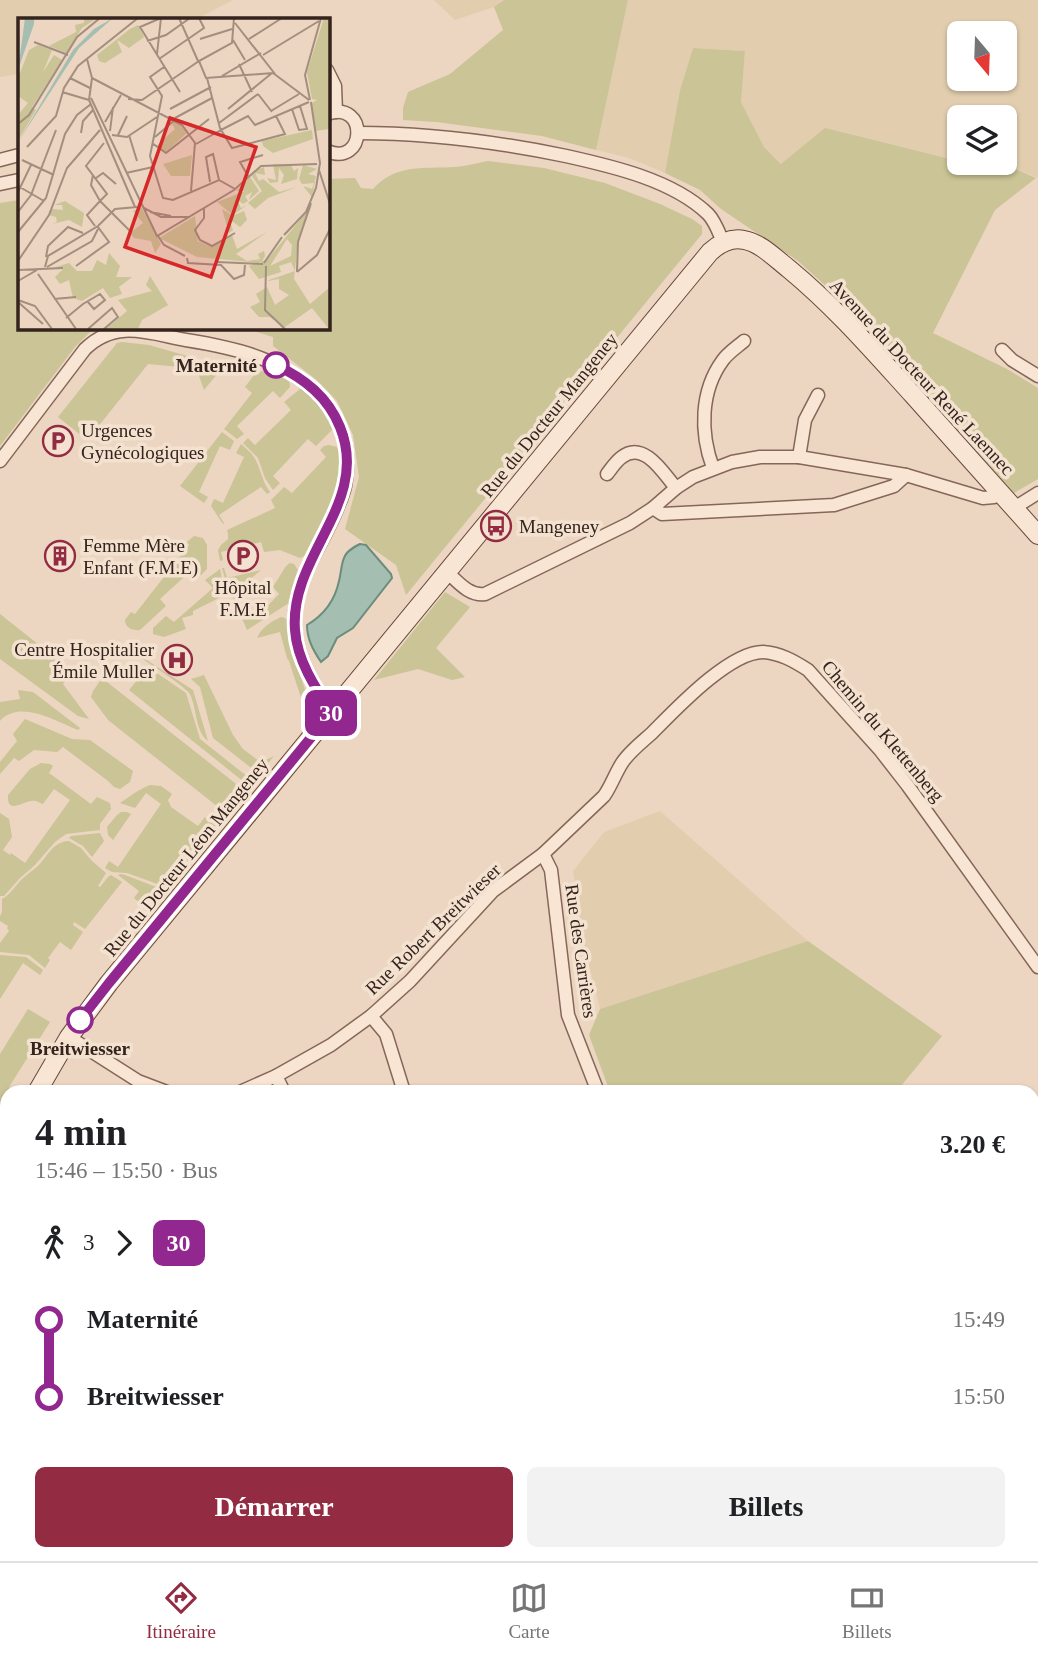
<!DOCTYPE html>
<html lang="fr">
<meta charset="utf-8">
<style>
body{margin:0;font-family:"Times New Roman",serif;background:#f2f2f2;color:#202124;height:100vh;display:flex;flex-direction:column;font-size:26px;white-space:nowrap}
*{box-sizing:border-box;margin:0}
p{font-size:23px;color:#757577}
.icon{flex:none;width:38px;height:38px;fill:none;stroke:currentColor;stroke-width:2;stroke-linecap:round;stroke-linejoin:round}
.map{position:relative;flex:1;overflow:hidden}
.sheet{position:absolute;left:0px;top:1085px;width:1040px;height:476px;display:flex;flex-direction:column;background:#fff;border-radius:21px 21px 0 0;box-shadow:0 2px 5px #0004}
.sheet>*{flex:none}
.badge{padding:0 14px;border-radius:10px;font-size:24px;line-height:46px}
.needle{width:46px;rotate:161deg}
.buttons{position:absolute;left:947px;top:21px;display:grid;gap:14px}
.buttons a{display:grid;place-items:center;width:70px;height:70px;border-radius:10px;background:#fff;box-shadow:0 2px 5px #0004;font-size:35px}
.map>.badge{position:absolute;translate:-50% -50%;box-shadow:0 0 0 4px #fff}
.legs{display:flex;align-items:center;gap:10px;height:77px;padding:0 35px;font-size:23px}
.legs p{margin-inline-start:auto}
.summary{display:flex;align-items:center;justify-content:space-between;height:119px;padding:0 35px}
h1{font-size:38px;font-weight:700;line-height:52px}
.action{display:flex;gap:14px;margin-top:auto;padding:14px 35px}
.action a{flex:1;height:80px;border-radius:10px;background:#932b43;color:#fff;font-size:28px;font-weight:700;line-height:80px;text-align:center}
.action a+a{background:#f2f2f2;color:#202124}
ul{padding:0 35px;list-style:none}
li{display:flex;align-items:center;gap:24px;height:77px;font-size:26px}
li i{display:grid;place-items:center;width:10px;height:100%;margin:0 9px;background:currentColor}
li i::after{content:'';width:18px;height:18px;margin:-9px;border:5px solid;border-radius:50%;background:#fff}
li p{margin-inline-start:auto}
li:first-child i{background:linear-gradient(#0000 50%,currentColor 0)}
li:last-child i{background:linear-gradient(currentColor 50%,#0000 0)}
.tab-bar{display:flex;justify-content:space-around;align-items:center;height:98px;border-top:2px solid #e0e0e0;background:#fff;font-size:19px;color:#757577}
.tab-bar a{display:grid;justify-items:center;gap:4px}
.tab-bar .selected{color:#932b43}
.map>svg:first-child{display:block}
.farmland{fill:#e2ceaf;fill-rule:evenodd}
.green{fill:#cac496}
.water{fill:#a4bfb1;stroke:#6b8d7d;stroke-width:2}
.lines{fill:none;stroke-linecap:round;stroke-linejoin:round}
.street-casing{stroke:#856759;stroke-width:15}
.secondary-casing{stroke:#67483d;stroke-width:20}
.street{stroke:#f8e5d4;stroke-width:12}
.secondary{stroke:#f8e5d4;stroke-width:18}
.line-1-casing{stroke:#fff;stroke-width:16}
.line-1{stroke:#922790;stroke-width:10}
.stop-1-dot{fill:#fff;stroke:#922790;stroke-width:3.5}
.labels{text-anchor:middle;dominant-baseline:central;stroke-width:7;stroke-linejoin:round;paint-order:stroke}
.stop-label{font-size:19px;font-weight:bold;fill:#35231d;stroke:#f4e2d0;text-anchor:end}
.street-label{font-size:19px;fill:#35231d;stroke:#f4e2d0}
.poi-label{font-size:19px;fill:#35231d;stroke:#f4e2d0;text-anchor:start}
.inset-road{fill:none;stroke:#a38e7f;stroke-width:2}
.view{fill:#d62828;fill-opacity:0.15;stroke:#d62828;stroke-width:3.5}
.inset-edge{fill:none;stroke:#35231d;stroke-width:3.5}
</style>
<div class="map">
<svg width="1038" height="1561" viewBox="0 0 1038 1561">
<rect width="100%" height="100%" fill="#ecd6c1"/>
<g class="farmland">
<polygon points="0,0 233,0 197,19 19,19 19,74 0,77"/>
<polygon points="434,0 504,0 494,7 455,20"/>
<path d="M628,0H1038V178L1002,163H1004V117H959V155L954,160L825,129L782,164L764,147L741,102L745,51L693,48L680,90L665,173L629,158L596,150ZM959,33H1004V79H959Z"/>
<polygon points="660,811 808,941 600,1009 583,942 573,871 604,832"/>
</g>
<g class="green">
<polygon points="504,0 628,0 596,150 542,136 436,122 403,120 403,108 408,92 450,74 503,30 494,7"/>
<polygon points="693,48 745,51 741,102 764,147 781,164 825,128 954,160 959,155 959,163 1002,163 1036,178 995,210 933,333 1007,369 1038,388 1038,479 1014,493 857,314 798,261 721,209 700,190 665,173 680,90"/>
<path d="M488,161L544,168L605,183L660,204L692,219L702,226V234L406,595L396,565L345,529L359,477L353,435L337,401L318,381L273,346V337L241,327H327V179L355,178L361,188L373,189C396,163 425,169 455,167C466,166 477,163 488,161Z"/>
<polygon points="19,200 19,327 95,327 75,347 0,446 0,203"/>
<polygon points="122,342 149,345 191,357 185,364 180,367 148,364 89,438 84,435 82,436 58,417 117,343"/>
<polygon points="203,362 223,367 204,390 197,370"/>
<path d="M262,371C273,374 291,374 290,387L280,398L273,391L237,426L244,434L237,439L224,429L252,393L245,387L254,375Z"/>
<path d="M300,389C315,394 325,411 333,425L332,430L316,446L308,439L273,476L280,483L273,490L265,478L258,458L243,443L248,438L255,445L291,410L284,402Z"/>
<polygon points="222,432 234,441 230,450 220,446 199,492 208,497 204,503 180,486"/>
<path d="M241,444C248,450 254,455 257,463C262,474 263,483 270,492L267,494L261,487L219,515L224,523L223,524L211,506L214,499L223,503L244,457L236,453Z"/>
<path d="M329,445L337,447C354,475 319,529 306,555L300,558L280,550L264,552L261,542L221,552L223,560L220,561L218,550L221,545L228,539V534L227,530L275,508L271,500L284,487L292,493L326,457L320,450L324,446Z"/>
<path d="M194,536L203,538L207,545V569L201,575L194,568L160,599L166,606L140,630C133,631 125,628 125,620L131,612L135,614L189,545L187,542Z"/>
<polygon points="290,563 294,564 298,570 289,603 247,630 241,616 248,612 256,618 279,594 273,587 286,566"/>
<polygon points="222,568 224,568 227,578 261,570 232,595 243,607 239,610 227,586"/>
<polygon points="220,569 223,584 227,594 193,611 193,615 182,618 186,629 164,637 153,634 153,628 166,616 174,622 213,588 205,580"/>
<polygon points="445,592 470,607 436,648 465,677 452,680 418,669 374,680"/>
<polygon points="0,614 72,671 63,684 89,719 78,716 0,659"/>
<path d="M281,617L285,618L288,622L295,660L312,710L307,716L289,661L287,658L280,632L257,638C261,628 272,621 281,617Z"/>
<path d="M142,657L193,690L208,741C195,731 197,709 190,694C187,688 149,663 141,658Z"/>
<polygon points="148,667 186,693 200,739 253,781 249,786 129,690"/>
<polygon points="204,675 233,735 243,749 259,761 268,759 274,756 259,774 213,738 200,687 191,679"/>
<polygon points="100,681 107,682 245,791 227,814 108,720 91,697 93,691"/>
<path d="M18,690L33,692L80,728L78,730C56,721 19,699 0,721V702L20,699Z"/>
<polygon points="25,719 72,739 90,740 133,771 130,782 120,789 114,787 108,781 63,747 57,752 34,750 19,761 14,758 0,774 0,762 17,741 13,734"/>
<path d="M41,763L50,764L53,766L49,773L91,804L97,797L110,803L111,809L100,824V830L66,834L55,842L34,866L20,878L4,896H0V813L9,819L12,837L3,850L10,855L11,853L25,863L70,800L54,789L43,804C37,802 37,800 31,801C20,803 7,814 8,795L30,769Z"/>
<path d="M150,785L161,786L172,794L168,800L171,807L198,826L205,817L217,826L166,887L127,873L112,872L105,868L109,861L118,867L161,804L146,793L135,808L120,803C129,797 139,789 150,785Z"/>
<polygon points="121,812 127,812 131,814 113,840 108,835 107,827 117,815"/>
<polygon points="100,833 104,841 92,857 83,846 69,838 71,836"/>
<path d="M69,841L81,848L92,861L106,873L98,886L100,887L108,877L111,875L122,882L85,929L74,922L73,925L83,932L71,950L60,942L48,958L50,960L45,968L29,955L0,952V943L9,931L7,928L8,926L0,921V916L2,912V899C11,894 15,886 22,879C27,874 34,870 39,865C49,854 53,842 69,841Z"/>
<polygon points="121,874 125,875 164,890 148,909 134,898 139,891 118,875"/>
<polygon points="808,941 942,1036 896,1092 610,1092 589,1035 600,1009"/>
<polygon points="0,955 26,957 43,970 40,975 23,963 0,999"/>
<polygon points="28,1009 50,1022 9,1087 11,1092 7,1092 7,1114 0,1130 0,1054"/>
<polygon points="1032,1188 1038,1190 1038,1274 1033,1285"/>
</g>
<path class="water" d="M360,544L366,545L391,574L392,578L353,628L337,638L328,656L321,662C313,650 307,639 307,625C324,615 335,600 339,581C341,574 341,565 344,558C346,551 354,547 360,544Z"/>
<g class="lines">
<g class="street-casing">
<g id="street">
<polyline points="327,70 335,86 336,112"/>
<path d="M327,114C369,99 366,168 327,151"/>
<path d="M358,133C428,133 498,142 566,156C611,166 673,180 708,214C715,221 719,233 723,242"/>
<polyline points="0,160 19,155"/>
<polyline points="0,184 19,180"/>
<polyline points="1002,350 1012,360 1038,376"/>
<polyline points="799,457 805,420 818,395"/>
<path d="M0,461L85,349C116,319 148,333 186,340C211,344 239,349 263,359C318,382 357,423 345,486C343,496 338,506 334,516C317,554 291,586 295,630C298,660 315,688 332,712"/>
<path d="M713,468C700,433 700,391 723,360C728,353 737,347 744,341"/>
<path d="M607,474C611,469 616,461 622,457C644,440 664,474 676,488"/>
<polyline points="653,508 662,514 834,505 894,486 906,475"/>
<polyline points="1014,508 1038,493"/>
<path d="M447,572C458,582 469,596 485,594L630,523L653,508L676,488L693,477L732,462L760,457H799L906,475L983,498L994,497L1001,493"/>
<polyline points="543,854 551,870 568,1015 598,1092"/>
<polyline points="371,1016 386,1034 404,1092"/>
<polyline points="69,1037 138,1081 167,1092"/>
<polyline points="276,1076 284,1092"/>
<path d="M240,1092L276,1076L331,1045L371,1016L410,981L493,891L543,854L604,796C611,786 615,774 622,763C629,752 642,742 652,733C675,710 729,652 763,652C780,653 794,661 808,670L880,750L908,786L1038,967"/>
<polyline points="1032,1182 1038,1184"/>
<polyline points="0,1229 7,1235"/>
<polyline points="0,1430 7,1425"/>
<polyline points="1032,1443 1038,1433"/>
<polyline points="369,1554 378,1561"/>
<polyline points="940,1554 955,1561"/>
<polyline points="128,1561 138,1554"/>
<polyline points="492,1561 498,1554"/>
<polyline points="717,1561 722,1554"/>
<polyline points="965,1561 969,1554"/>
</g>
</g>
<g class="secondary-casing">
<g id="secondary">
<path d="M37,1092L69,1037L109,983L710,252C720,243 731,237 744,240C761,243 776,259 789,269C835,307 873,351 913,395C955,442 996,488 1038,535"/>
<polyline points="0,1173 7,1157"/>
</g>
</g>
<use href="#street" class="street"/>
<use href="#secondary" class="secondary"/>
</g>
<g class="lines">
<g class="line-1-casing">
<path id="line-1" d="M80,1020L109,983L332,712C315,688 297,660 295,630C289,555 371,503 340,427C328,397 305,379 276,365"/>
</g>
<use href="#line-1" class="line-1"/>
</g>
<defs>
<g id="parking-ring" transform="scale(1.575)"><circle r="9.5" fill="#f4e2d0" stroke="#932b43" stroke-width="1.5"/><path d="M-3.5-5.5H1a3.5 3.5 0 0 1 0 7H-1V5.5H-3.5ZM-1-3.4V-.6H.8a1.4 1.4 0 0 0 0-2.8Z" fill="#932b43"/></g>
<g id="bus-ring" transform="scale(1.575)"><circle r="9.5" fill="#f4e2d0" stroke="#932b43" stroke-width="1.5"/><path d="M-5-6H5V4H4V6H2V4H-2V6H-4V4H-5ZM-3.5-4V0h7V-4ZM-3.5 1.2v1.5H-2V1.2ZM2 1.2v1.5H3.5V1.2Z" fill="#932b43"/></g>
<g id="building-ring" transform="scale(1.575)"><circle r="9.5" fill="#f4e2d0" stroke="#932b43" stroke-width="1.5"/><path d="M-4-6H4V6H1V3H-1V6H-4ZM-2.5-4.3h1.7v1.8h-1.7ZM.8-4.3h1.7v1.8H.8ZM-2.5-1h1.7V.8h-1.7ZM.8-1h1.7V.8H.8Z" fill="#932b43"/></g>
<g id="hospital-ring" transform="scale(1.575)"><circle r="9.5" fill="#f4e2d0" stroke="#932b43" stroke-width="1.5"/><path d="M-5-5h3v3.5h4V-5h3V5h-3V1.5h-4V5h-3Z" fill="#932b43"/></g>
</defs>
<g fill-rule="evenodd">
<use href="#parking-ring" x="58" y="441"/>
<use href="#bus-ring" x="496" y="526"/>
<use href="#building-ring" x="60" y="556"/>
<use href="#parking-ring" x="243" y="556"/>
<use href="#hospital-ring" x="177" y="660"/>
</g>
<g class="stop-1-dot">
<circle cx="276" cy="365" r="12"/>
<circle cx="80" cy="1020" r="12"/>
</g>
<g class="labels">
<g class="stop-label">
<text x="257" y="365">Maternité</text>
<text x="80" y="1048" text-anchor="middle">Breitwiesser</text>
</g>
<g class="street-label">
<text transform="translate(922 377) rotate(47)">Avenue du Docteur René Laennec</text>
<text transform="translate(549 415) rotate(-51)">Rue du Docteur Mangeney</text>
<text transform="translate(883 731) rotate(50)">Chemin du Klettenberg</text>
<text transform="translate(186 857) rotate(-51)">Rue du Docteur Léon Mangeney</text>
<text transform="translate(433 929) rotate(-44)">Rue Robert Breitwieser</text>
<text transform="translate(581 951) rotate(82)">Rue des Carrières</text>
</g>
<g class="poi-label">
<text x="81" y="430">Urgences<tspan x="81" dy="22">Gynécologiques</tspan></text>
<text x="519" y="526">Mangeney</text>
<text x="83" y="545">Femme Mère<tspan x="83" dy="22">Enfant (F.M.E)</tspan></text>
<text x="243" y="587" text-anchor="middle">Hôpital<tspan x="243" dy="22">F.M.E</tspan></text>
<text x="154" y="649" text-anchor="end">Centre Hospitalier<tspan x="154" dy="22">Émile Muller</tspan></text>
</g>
</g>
<g transform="translate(18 18)">
<rect width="312" height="312" fill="#ecd6c1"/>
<path d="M66,0H79L64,10L48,35L31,28L58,14L57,7L66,5ZM306,0H311V111L297,113L294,85L299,82L294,81L289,54ZM120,7L126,19L111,30L99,22L104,34L87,45L81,43L79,37L112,11ZM20,27L34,32L25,54L36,37L44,42L14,89L18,92L1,121L0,97L10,85L0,78V60L11,32ZM158,102L169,115L148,134L138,128L157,111L154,106ZM294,112L295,121L255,135L245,128L244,123ZM174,137L172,158H153L145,146ZM255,146L273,147L276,153L280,150L279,161L263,166L266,157L261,150L260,164L252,165L249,160L258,162ZM285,147L299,151L290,156L298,158L294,179L285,168L294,171L296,165L284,166L281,161ZM246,149L247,157L237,155L241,163L245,161L261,174L279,169L250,180L237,191L230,185L244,173L234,158L238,152ZM232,159L241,173L231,182L234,174L227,178L230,183L225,186L219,181L223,190L229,187L212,199L226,193L229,202L222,209L211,201L215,212L211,215L204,191L212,196L222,189L212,195L199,184L227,173H218ZM47,183L66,195L64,209L51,202L34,206L39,204L38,199L31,197L34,191L45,192L44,187H36ZM294,187L280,223L276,261L292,286L311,270V311L294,290L267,309L252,299H241L232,289L242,284L238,276L249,269L257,287L271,277L261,271V261L248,263L277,253L273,244L261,248L263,254L241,261L231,248L250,241ZM269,221L274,227L273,238L252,248ZM123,189L143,226L137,235L133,223L116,220L112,215L125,205L115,193ZM177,198L180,223L193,229L214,217L219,231L249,214L218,236L229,243L242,241L240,236L246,233L247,238L243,245L179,239L141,220ZM91,235L102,248L98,259H114L101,269L104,276L92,280L85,270L64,283L55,280L51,262L42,266L37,259L45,251L35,250L51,245L59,253H74L79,242L88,247ZM132,258L150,287L124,302L120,311H88L109,293L100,282L134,273L128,267Z" fill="#cac496" fill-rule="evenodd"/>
<path d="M7,0H16V6L0,52ZM95,0L61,30L0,124L55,32L76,11Z" fill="#a4bfb1"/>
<path class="inset-road" d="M143,0L122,9L162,74M161,0L180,43M216,0L214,25L181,43L188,60L255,55L291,82M217,5L257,56M182,21L214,11M231,21L264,0M215,22L227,42M129,23L148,17L172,0M16,24L50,37M139,36L143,0M245,37L301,3M69,41L74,60L71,82L117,189M141,41L186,10L181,0M221,46L234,74M146,49L132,59L144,78L132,138L145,180L155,182L201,162L217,171M204,58L243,35M52,60L72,70M74,60L164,107L177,125L173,173M189,60L202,110L214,130L267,116L258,98M44,74L71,82M240,76L254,94M73,80L139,218L216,172L243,148L299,146M110,81L124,82L181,43M292,82L287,57L303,0M152,91L193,69M210,91L254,55M274,91L281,112L289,111L282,88M253,93L281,76M157,100L194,80M87,104L103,77M201,105L240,76M0,106L11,97L59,19L82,0M203,112L230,98L237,107L291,84M92,113L95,89M63,115L65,103L75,92M94,117L109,119L139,99M100,117L109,98M111,117L119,143M137,119L158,101M86,125L68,148L89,176L82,183L112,213M134,125L148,135L191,101M178,126L203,112M9,129L38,98L46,70L60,48L120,0M4,142L36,157M301,152L312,186M108,155L135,149M75,157L73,167L82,183L69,197L77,208M230,158L222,144L245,137M78,160L85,155L98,166M192,164L188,139L195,136L201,162M0,168L26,183M0,174L13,147M126,190L143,199H172M186,190V200L177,212L182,222L194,228L217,215M0,194L13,177L38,112M132,194L153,198M0,214L28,180L47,116L59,97L73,86M266,217L288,194L298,170L302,145L293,84M140,218L146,227L167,238M28,239L30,228L50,209L65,215M169,240L170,245L203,247L216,261L226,257L227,247M0,243L31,197L49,150L82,112M199,244L245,246M246,245L264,219M58,248L91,224L80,209M248,248L247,292L267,311M27,249L30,238L80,208L97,191L119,189M29,249L74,223L80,211M0,252L45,250M279,254L280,224L293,185M279,254L299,237L312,211M20,256L58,311M0,263L19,252M36,281L58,279M0,282L17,288L34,311M0,284L25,306M48,300L65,286L82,276L87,282L76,291L70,284M70,311L94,290L100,299L86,311"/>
<path class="view" d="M152,100L238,129L193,259L107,229Z"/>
<rect width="312" height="312" class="inset-edge"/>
</g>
</svg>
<div class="buttons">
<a><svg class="needle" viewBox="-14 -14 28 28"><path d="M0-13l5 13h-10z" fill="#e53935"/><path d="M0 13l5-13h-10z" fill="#757577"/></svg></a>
<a><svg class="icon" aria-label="layers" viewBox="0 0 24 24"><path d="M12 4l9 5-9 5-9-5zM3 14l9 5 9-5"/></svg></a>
</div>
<b class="badge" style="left:331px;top:713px;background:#922790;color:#fff">30</b>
<section class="sheet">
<div class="summary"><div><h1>4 min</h1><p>15:46 – 15:50 · Bus</p></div><b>3.20 €</b></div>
<div class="legs"><svg class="icon" aria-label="walk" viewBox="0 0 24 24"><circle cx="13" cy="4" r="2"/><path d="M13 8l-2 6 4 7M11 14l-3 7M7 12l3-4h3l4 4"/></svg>3<svg class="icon" aria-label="forward" viewBox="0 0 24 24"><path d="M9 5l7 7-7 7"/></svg><b class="badge" style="background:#922790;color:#fff">30</b></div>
<ul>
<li><i style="color:#922790"></i><b>Maternité</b><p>15:49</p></li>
<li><i style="color:#922790"></i><b>Breitwiesser</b><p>15:50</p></li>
</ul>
<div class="action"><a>Démarrer</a><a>Billets</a></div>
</section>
</div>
<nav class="tab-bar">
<a class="selected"><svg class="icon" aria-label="directions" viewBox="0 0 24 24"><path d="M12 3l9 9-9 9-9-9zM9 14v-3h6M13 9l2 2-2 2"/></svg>Itinéraire</a>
<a><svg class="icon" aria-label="map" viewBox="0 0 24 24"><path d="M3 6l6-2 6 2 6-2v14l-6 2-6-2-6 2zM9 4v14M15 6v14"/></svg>Carte</a>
<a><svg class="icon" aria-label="tickets" viewBox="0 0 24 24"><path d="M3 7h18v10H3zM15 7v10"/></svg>Billets</a>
</nav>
